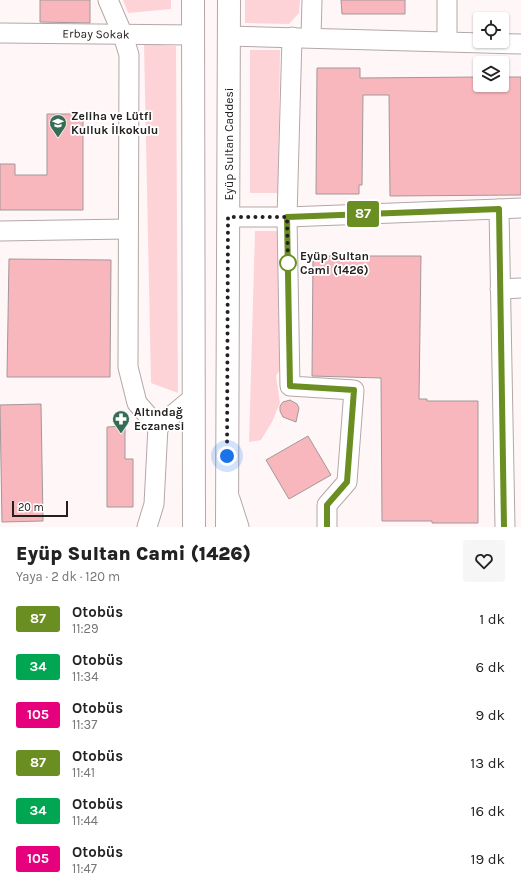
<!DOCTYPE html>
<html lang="tr">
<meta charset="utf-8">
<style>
body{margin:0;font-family:Karla,sans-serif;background:#f6f6f6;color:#222;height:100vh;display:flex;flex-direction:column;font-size:15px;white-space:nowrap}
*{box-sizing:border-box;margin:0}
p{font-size:13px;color:#767676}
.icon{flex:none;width:22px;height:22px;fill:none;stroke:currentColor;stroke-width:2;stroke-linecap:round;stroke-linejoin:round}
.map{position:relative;height:527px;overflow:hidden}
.panel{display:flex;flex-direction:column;background:#fff;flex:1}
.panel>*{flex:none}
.badge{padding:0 8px;border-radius:3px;font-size:14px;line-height:26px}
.buttons{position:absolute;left:473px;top:12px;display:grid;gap:8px}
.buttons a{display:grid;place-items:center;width:36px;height:36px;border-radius:4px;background:#fff;box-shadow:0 1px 3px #0004;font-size:20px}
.scale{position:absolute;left:12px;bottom:10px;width:56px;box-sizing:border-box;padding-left:4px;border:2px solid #252020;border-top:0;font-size:11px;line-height:14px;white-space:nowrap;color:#252020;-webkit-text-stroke:3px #fff;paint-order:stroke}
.you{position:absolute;width:20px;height:20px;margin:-10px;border:3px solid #fff;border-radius:50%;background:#1a73e8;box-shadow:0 0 0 6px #1a73e833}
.map>.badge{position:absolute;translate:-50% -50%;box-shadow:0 0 0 2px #fff}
.round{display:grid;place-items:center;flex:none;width:42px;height:42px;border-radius:4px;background:#f6f6f6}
.overview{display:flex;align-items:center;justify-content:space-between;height:68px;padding:0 16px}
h1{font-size:19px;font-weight:800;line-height:30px}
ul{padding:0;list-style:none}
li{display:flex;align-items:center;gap:12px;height:48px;padding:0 16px}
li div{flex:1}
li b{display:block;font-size:15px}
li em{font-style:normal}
li .badge{min-width:44px;font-weight:700;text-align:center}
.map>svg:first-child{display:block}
.green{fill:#fed3d7}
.building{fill:#f8b7bd;stroke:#a39798}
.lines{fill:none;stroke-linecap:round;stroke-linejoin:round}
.street-casing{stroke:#b4a7a8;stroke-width:21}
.secondary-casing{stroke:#b4a7a8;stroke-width:24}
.street{stroke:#fff;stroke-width:19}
.secondary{stroke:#fff;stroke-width:22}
.line-casing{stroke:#fff;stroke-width:9}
.line{stroke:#6b8e23;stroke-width:6}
.walk{stroke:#252020;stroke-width:4;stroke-dasharray:0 7.2}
.stop-dot{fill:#fff;stroke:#6b8e23;stroke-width:2}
.labels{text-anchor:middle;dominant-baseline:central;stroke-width:3.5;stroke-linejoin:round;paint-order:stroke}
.street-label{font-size:12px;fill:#252020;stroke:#fff}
.poi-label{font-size:12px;font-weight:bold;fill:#252020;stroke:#fff;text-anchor:start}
.stop-label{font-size:12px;font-weight:bold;fill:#252020;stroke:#fff;text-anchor:start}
</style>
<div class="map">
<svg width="521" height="527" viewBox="0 0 521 527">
<rect width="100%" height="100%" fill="#fff7f7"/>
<g class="green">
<polygon points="123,0 171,0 171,9 128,13"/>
<polygon points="245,0 300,0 299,13 289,24 245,23"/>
<polygon points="144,44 176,46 178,393 151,383"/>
<polygon points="250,50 280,50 278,193 250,193"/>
<polygon points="255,231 276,231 281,233 281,368 276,376 280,403 272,422 261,440 249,442"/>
</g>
<g class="building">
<polygon points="40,0 90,0 90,23 40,22"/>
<polygon points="341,0 405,0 405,14 342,14"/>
<polygon points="317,68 360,68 360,78 480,77 480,85 502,85 502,77 521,77 521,195 390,196 389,95 363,95 362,185 359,185 359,194 316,194"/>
<polygon points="47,114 83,114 83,210 0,210 0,164 15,164 15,175 47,175"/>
<polygon points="313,256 421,256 419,399 427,399 427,401 478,401 478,523 432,523 432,521 382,521 381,378 312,376"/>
<polygon points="9,259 111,260 110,377 7,377"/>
<polygon points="290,400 297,404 299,408 296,422 283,417 280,411 280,406 283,402"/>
<polygon points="41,404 43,521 2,522 0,405"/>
<polygon points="125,426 125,459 133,459 133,507 107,507 107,427"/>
<polygon points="308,436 331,475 289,499 266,460"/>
</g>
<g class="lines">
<g class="street-casing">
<g id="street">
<polyline points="108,0 123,35 129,55 128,367 137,403 158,427"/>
<polyline points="0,33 193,35"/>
<polyline points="229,36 521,44"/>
<polyline points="292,37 287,217 290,386 354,390 347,482 327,505 327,527"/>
<polyline points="311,37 312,0"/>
<polyline points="447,41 447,0"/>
<polyline points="499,209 521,208"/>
<polyline points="228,217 287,217 499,209 505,527"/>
<polyline points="0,231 128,229"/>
<polyline points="500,289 521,288"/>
<polyline points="230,499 239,527"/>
<polyline points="147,527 154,504 158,427 194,397"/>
</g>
</g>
<g class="secondary-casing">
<g id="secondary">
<polyline points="193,0 194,527"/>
<polyline points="227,527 229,0"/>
</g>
</g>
<use href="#street" class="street"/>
<use href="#secondary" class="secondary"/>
</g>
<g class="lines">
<g class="line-casing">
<polyline id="line" points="327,527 327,505 347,482 354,390 290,386 287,217 499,209 504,527"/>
</g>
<use href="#line" class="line"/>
<polyline class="walk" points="227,456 228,217 287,217 288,263"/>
</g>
<defs>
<g id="school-pin" transform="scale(0.9)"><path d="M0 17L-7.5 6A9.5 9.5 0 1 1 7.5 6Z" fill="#356c53" stroke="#fff"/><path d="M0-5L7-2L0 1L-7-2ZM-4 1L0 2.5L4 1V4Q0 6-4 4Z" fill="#fff"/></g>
<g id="pharmacy-pin" transform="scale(0.9)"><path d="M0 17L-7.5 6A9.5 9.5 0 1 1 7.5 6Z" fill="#356c53" stroke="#fff"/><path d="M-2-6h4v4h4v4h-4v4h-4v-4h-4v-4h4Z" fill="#fff"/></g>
</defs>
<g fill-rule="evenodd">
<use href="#school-pin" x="58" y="123"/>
<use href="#pharmacy-pin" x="121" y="419"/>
</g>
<circle class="stop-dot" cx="288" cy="263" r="8"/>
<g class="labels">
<g class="street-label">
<text transform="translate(96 34) rotate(1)">Erbay Sokak</text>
<text transform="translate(229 144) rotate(-90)">Eyüp Sultan Caddesi</text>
</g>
<g class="poi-label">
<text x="71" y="116">Zeliha ve Lütfi<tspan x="71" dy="14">Kulluk İlkokulu</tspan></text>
<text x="134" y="412">Altındağ<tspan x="134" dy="14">Eczanesi</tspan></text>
</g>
<g class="stop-label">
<text x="300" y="256">Eyüp Sultan<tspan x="300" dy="14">Cami (1426)</tspan></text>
</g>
</g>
</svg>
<div class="buttons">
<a><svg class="icon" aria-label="locate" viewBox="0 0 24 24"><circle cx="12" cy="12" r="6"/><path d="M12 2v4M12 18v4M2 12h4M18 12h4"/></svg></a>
<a><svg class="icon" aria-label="layers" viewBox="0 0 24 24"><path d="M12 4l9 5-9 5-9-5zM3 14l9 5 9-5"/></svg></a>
</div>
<div class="scale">20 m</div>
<div class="you" style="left:227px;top:456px"></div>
<b class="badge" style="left:363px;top:214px;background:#6b8e23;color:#fff">87</b>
</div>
<section class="panel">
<div class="overview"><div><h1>Eyüp Sultan Cami (1426)</h1><p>Yaya · 2 dk · 120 m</p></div><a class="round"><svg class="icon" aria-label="heart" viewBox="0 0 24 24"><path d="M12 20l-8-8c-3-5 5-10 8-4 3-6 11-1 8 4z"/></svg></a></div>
<ul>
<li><span class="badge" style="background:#6b8e23;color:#fff">87</span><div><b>Otobüs</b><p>11:29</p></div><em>1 dk</em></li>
<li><span class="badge" style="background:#00a651;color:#fff">34</span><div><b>Otobüs</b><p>11:34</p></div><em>6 dk</em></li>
<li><span class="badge" style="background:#e6007e;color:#fff">105</span><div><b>Otobüs</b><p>11:37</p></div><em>9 dk</em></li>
<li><span class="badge" style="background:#6b8e23;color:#fff">87</span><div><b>Otobüs</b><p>11:41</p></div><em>13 dk</em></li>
<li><span class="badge" style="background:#00a651;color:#fff">34</span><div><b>Otobüs</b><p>11:44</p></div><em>16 dk</em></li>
<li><span class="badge" style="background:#e6007e;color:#fff">105</span><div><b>Otobüs</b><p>11:47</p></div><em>19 dk</em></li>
</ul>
</section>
